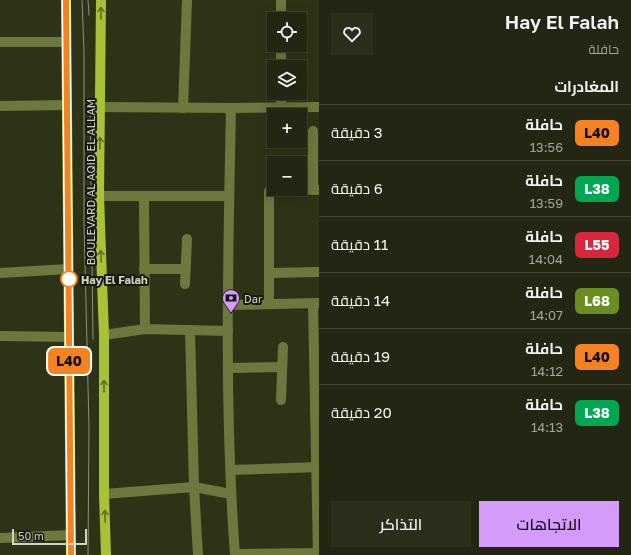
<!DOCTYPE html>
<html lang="ar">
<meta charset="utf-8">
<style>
body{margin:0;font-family:"Golos Text",Cairo,sans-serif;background:#2a2e1b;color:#f1f3f6;direction:rtl;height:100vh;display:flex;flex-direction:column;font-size:15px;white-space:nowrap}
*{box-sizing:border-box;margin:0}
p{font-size:13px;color:#a2a59f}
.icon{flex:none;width:22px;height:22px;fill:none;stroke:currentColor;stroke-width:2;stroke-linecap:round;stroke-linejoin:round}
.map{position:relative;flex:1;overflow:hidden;direction:ltr}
.drawer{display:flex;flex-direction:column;background:#222612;width:312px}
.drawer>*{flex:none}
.badge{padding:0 8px;border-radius:6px;font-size:14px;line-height:26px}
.fabs{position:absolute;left:267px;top:12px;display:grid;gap:8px}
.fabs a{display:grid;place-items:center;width:40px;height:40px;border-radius:0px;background:#222612;box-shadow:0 2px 10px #0003,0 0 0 1px #3f4332;font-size:20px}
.scale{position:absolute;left:12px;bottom:10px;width:75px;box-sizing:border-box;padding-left:4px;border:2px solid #cfd3c3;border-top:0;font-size:11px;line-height:14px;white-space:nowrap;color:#cfd3c3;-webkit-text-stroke:3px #17190e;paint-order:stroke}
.map>.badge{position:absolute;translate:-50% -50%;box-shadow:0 0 0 2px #fff}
h2{padding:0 12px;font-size:15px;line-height:36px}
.round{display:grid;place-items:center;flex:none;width:42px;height:42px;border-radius:0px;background:#2a2e1b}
.summary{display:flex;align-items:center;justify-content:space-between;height:68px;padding:0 12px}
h1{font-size:19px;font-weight:600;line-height:30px}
.action{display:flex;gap:8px;margin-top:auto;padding:8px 12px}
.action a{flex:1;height:46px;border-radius:0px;background:#d59bfb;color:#111;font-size:16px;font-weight:600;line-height:46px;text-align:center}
.action a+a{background:#2a2e1b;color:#f1f3f6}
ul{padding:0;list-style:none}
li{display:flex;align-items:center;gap:12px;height:56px;padding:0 12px;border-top:1px solid #3f4332}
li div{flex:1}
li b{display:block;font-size:15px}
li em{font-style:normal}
li .badge{min-width:44px;font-weight:700;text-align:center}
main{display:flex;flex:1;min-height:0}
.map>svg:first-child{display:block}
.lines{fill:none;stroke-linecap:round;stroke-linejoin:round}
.minor{stroke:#6d783e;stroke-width:10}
.major{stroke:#a9c039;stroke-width:10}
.tram{stroke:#8c907c;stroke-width:1}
.oneway{stroke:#606c24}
.line-casing{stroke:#fff;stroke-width:9}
.line{stroke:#f58220;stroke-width:6}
.stop-dot{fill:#fff;stroke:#f58220;stroke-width:2}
.labels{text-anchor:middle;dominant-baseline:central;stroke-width:4;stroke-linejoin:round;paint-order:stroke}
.street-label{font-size:11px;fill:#cfd3c3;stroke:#17190e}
.stop-label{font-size:11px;font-weight:bold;fill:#cfd3c3;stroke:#17190e;text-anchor:start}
.poi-label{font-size:11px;fill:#cfd3c3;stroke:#17190e;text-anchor:start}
</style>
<main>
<section class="drawer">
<div class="summary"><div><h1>Hay El Falah</h1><p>حافلة</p></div><a class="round"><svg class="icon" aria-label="heart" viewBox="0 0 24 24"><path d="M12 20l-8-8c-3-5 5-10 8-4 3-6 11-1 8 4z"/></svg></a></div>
<h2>المغادرات</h2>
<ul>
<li><span class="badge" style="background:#f58220;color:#111">L40</span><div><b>حافلة</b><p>13:56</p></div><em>3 دقيقة</em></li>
<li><span class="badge" style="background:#00a651;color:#fff">L38</span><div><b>حافلة</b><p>13:59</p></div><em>6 دقيقة</em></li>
<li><span class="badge" style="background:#d7263d;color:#fff">L55</span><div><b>حافلة</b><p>14:04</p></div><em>11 دقيقة</em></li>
<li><span class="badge" style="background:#6b8e23;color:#fff">L68</span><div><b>حافلة</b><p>14:07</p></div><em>14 دقيقة</em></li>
<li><span class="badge" style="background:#f58220;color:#111">L40</span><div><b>حافلة</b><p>14:12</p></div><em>19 دقيقة</em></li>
<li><span class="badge" style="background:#00a651;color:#fff">L38</span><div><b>حافلة</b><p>14:13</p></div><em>20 دقيقة</em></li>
</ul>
<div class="action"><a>الاتجاهات</a><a>التذاكر</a></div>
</section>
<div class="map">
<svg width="319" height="555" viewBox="0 0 319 555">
<rect width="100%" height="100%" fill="#2e3318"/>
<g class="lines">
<g class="minor">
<polyline points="281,19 281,0"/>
<polyline points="0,42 66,42"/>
<polyline points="281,67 281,45"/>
<polyline points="0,106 67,105"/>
<polyline points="101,107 231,108 319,107"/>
<polyline points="281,107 281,93"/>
<polyline points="183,108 187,0"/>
<path d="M231,108C228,257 224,406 235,555"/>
<polyline points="281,189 319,190"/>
<polyline points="313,190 313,131"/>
<polyline points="99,196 229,196"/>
<polyline points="144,197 145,329"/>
<polyline points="144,269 185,269"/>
<polyline points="0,273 68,269"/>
<polyline points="269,273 319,272"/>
<polyline points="185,284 187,239"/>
<polyline points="313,303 318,555"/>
<polyline points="269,304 269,191 271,189 274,189"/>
<polyline points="228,305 319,303"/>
<polyline points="190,330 194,487 198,555"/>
<polyline points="104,335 145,329 228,331"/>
<polyline points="0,336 69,337"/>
<polyline points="228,368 282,367"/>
<polyline points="281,400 283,347"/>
<polyline points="231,470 319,467"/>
<polyline points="104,494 194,487 231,494"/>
<polyline points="0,538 70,535"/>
<polyline points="235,554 319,553"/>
</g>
<g class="major">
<polyline points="66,0 71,555"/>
<polyline points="101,0 99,196 104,335 104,494 106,555"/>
</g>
<g class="tram">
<polyline points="82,0 84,52 84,221 89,427 88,555"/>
<polyline points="88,0 89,15"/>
<polyline points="90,99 93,339"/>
</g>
</g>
<defs><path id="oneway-shaft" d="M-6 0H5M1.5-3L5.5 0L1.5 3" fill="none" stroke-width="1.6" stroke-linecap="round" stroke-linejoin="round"/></defs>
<g class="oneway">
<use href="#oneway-shaft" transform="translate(101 13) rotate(-90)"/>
<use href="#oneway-shaft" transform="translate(100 143) rotate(-89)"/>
<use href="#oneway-shaft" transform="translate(101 256) rotate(-92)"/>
<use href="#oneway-shaft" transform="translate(104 386) rotate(-90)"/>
<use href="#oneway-shaft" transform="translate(105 516) rotate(-92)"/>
</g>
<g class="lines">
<g class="line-casing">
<polyline id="line" points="66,0 71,555"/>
</g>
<use href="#line" class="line"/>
</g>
<defs>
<g id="bank-pin" transform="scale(0.9)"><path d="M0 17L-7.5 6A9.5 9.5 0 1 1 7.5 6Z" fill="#d59bfb" stroke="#17190e"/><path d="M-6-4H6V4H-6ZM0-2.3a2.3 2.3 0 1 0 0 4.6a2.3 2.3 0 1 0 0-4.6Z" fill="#111"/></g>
</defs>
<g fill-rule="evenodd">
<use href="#bank-pin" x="231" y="298"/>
</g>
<circle class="stop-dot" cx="69" cy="279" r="8"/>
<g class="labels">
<g class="street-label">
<text transform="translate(90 182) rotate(-90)">BOULEVARD AL AQID EL ALLAM</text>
</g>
<g class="stop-label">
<text x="81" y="279">Hay El Falah</text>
</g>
<g class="poi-label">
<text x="244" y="298">Dar</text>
</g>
</g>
</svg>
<div class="fabs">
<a><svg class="icon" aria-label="locate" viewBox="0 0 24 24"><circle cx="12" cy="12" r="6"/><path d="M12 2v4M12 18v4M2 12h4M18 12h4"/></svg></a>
<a><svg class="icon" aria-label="layers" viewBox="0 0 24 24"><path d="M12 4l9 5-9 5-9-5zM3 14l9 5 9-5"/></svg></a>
<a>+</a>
<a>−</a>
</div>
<div class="scale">50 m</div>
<b class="badge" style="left:69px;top:361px;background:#f58220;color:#111">L40</b>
</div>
</main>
